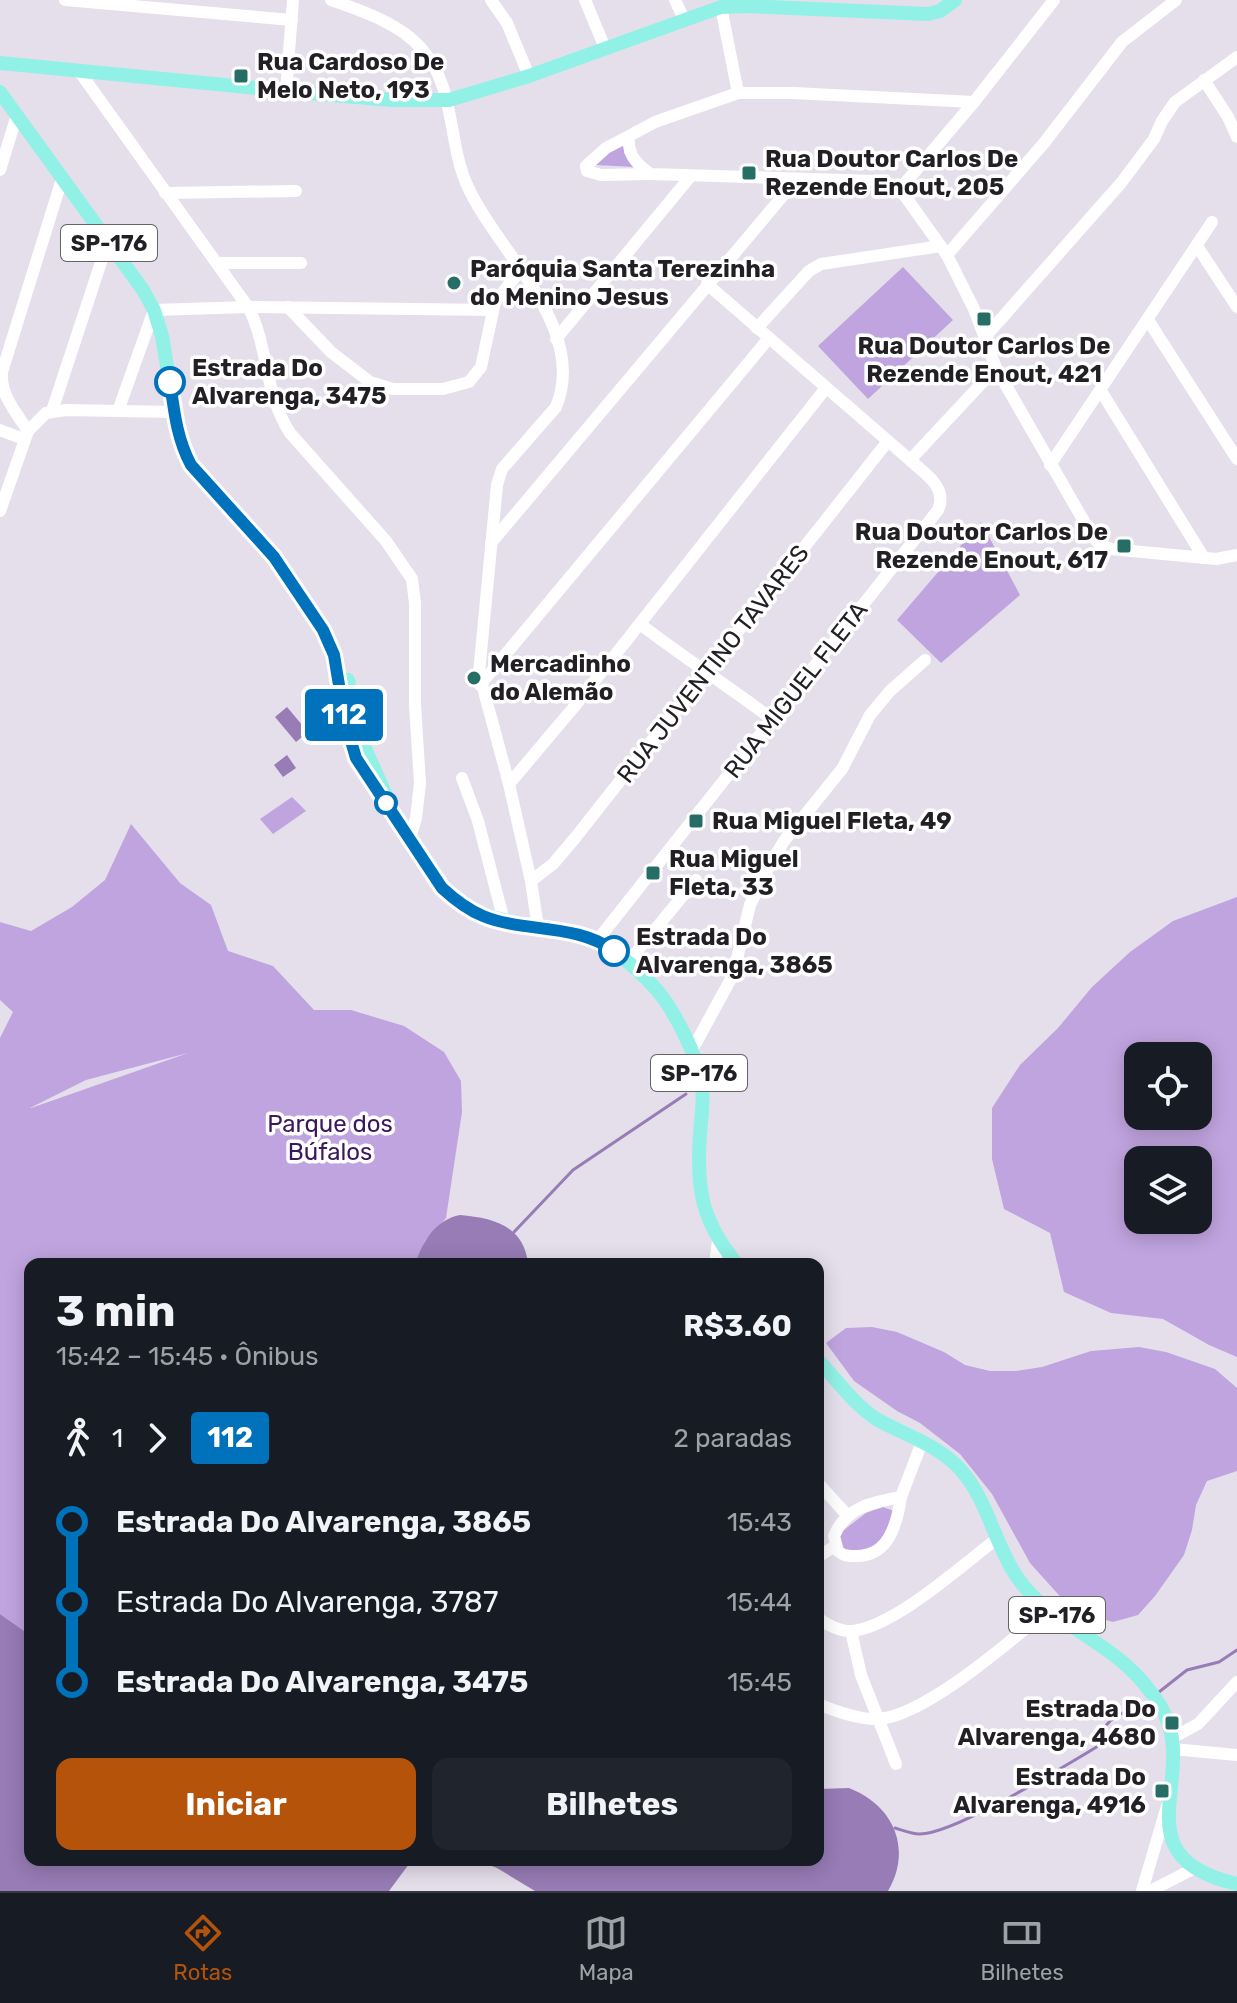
<!DOCTYPE html>
<html lang="pt">
<meta charset="utf-8">
<style>
body{margin:0;font-family:Rubik,sans-serif;background:#20242c;color:#f1f3f6;height:100vh;display:flex;flex-direction:column;font-size:30px;white-space:nowrap}
*{box-sizing:border-box;margin:0}
p{font-size:26px;color:#9ea1a6}
.icon{flex:none;width:44px;height:44px;fill:none;stroke:currentColor;stroke-width:2;stroke-linecap:round;stroke-linejoin:round}
.map{position:relative;flex:1;overflow:hidden}
.drawer{position:absolute;left:24px;top:1258px;width:800px;height:608px;display:flex;flex-direction:column;background:#171b24;border-radius:16px;box-shadow:0 4px 20px #0003}
.drawer>*{flex:none}
.badge{padding:0 16px;border-radius:6px;font-size:28px;line-height:52px}
.fabs{position:absolute;left:1124px;top:1042px;display:grid;gap:16px}
.fabs a{display:grid;place-items:center;width:88px;height:88px;border-radius:16px;background:#171b24;box-shadow:0 4px 20px #0003;font-size:40px}
.map>.badge{position:absolute;translate:-50% -50%;box-shadow:0 0 0 4px #fff}
.legs{display:flex;align-items:center;gap:12px;height:88px;padding:0 32px;font-size:26px}
.legs p{margin-inline-start:auto}
.overview{display:flex;align-items:center;justify-content:space-between;height:136px;padding:0 32px}
h1{font-size:44px;font-weight:700;line-height:60px}
.primary-button{display:flex;gap:16px;margin-top:auto;padding:16px 32px}
.primary-button a{flex:1;height:92px;border-radius:16px;background:#b45309;color:#fff;font-size:32px;font-weight:700;line-height:92px;text-align:center}
.primary-button a+a{background:#20242c;color:#f1f3f6}
ul{padding:0 32px;list-style:none}
li{display:flex;align-items:center;gap:28px;height:80px;font-size:30px}
li i{display:grid;place-items:center;width:12px;height:100%;margin:0 10px;background:currentColor}
li i::after{content:'';width:20px;height:20px;margin:-10px;border:6px solid;border-radius:50%;background:#171b24}
li p{margin-inline-start:auto}
li:first-child i{background:linear-gradient(#0000 50%,currentColor 0)}
li:last-child i{background:linear-gradient(currentColor 50%,#0000 0)}
.dock{display:flex;justify-content:space-around;align-items:center;height:112px;border-top:2px solid #363941;background:#171b24;font-size:22px;color:#9ea1a6}
.dock a{display:grid;justify-items:center;gap:4px}
.dock .current{color:#b45309}
.map>svg:first-child{display:block}
.green{fill:#c0a4df;fill-rule:evenodd}
.water{fill:#977cb5}
.lines{fill:none;stroke-linecap:round;stroke-linejoin:round}
.stream{stroke:#977cb5;stroke-width:3}
.minor{stroke:#fff;stroke-width:12}
.major{stroke:#92f1e6;stroke-width:14}
.line-1-casing{stroke:#fff;stroke-width:18}
.line-1{stroke:#0072bc;stroke-width:12}
.poi-dot{fill:#266e65;stroke:#fff;stroke-width:3}
.stop-1-dot{fill:#fff;stroke:#0072bc;stroke-width:4}
.labels{text-anchor:middle;dominant-baseline:central;stroke-width:7;stroke-linejoin:round;paint-order:stroke}
.shield{fill:#fff;stroke:#646366;stroke-width:2}
.shield-label{font-size:22px;font-weight:bold;fill:#222025}
.poi-label{font-size:24px;font-weight:bold;fill:#222025;stroke:#fff;text-anchor:start}
.stop-label{font-size:24px;font-weight:bold;fill:#222025;stroke:#fff;text-anchor:start}
.street-label{font-size:24px;fill:#222025;stroke:#fff}
.park-label{font-size:24px;fill:#3d175c;stroke:#fff}
</style>
<div class="map">
<svg width="1237" height="1891" viewBox="0 0 1237 1891">
<rect width="100%" height="100%" fill="#e5dfec"/>
<g class="green">
<polygon points="624,144 624,153 635,167 596,165 599,158"/>
<polygon points="903,267 953,320 868,399 818,346"/>
<polygon points="981,522 1020,595 941,663 897,620"/>
<polygon points="292,797 306,811 273,834 260,819"/>
<path d="M131,824L180,883L211,905L228,951L273,966L314,1010H351L404,1026L444,1052L461,1081L462,1112L446,1218L425,1241L415,1264H30V1635L0,1614V1038L13,1012L0,1000V922L31,931L72,907L105,880ZM188,1053L31,1108H30L86,1080Z"/>
<path d="M1237,897V1357L1209,1345L1163,1319L1111,1313L1064,1292L1050,1233L1004,1209L992,1159V1108L1020,1065L1058,1028L1092,987L1130,952L1173,921ZM1138,1056H1198V1116H1138ZM1138,1160H1198V1220H1138Z"/>
<polygon points="872,1327 897,1332 944,1352 965,1365 990,1371 1016,1371 1042,1367 1091,1351 1139,1347 1166,1352 1215,1369 1237,1388 1237,1471 1207,1481 1196,1505 1192,1530 1184,1555 1155,1596 1138,1615 1113,1622 1088,1615 1066,1603 1030,1563 992,1494 960,1454 920,1423 897,1411 854,1381 826,1343 846,1328"/>
<path d="M883,1507L894,1511C882,1543 875,1556 838,1548L840,1533L866,1513Z"/>
</g>
<g class="water">
<polygon points="287,707 308,732 296,742 275,717"/>
<polygon points="287,755 296,768 283,777 274,765"/>
<path d="M460,1215C494,1218 524,1226 528,1264H415C423,1241 435,1220 460,1215Z"/>
<polygon points="0,1614 30,1635 30,1860 412,1860 389,1891 0,1891"/>
<path d="M849,1788C893,1805 913,1848 888,1891H535L497,1868L476,1860H818V1789Z"/>
</g>
<g class="lines">
<g class="stream">
<polyline points="514,1232 573,1170 686,1094"/>
<polyline points="1159,1692 1187,1670 1219,1662 1237,1650"/>
<path d="M895,1828C902,1830 912,1834 919,1834C953,1835 1066,1765 1100,1745C1100,1720 1120,1714 1140,1705"/>
</g>
<g class="minor">
<polyline points="65,0 292,20"/>
<path d="M331,0C362,11 399,23 421,48C456,87 447,139 467,185C496,251 589,327 556,407L502,469L497,485L479,673L509,784L531,881L538,928"/>
<polyline points="491,0 507,23 529,76"/>
<polyline points="585,0 605,48"/>
<polyline points="675,0 684,19"/>
<path d="M721,7L738,93L655,122L629,136C627,155 636,163 650,174L877,181L900,189L947,255L974,309L996,368L1093,537L1100,545L1111,549L1216,559L1237,555"/>
<path d="M79,71L248,307C269,346 263,391 290,433L386,541L412,579L415,603V705L420,783L416,818L410,838"/>
<polyline points="1204,80 1228,117 1237,137"/>
<polyline points="286,91 293,0"/>
<polyline points="738,93 793,93 974,102"/>
<polyline points="629,136 606,148 586,166 587,171 601,175 650,174"/>
<polyline points="0,170 17,115"/>
<polyline points="900,189 974,102 1054,0"/>
<polyline points="165,193 296,191"/>
<polyline points="1197,246 1237,307"/>
<polyline points="947,255 1044,143 1122,42 1176,0"/>
<polyline points="217,263 301,263"/>
<polyline points="288,307 331,352 370,382 393,389 443,389 469,382 481,367 495,302 522,268"/>
<polyline points="1148,320 1237,459"/>
<polyline points="757,328 809,271 821,264 941,246"/>
<polyline points="985,337 1121,183 1154,139 1162,121 1175,102 1237,57"/>
<polyline points="556,339 690,177"/>
<polyline points="1101,391 1204,558"/>
<polyline points="52,411 108,241"/>
<polyline points="118,411 154,310 248,307 492,310"/>
<polyline points="0,430 24,439"/>
<path d="M28,431C16,412 0,395 2,372L62,179"/>
<polyline points="910,460 996,368"/>
<polyline points="1050,465 1212,222"/>
<polyline points="0,511 28,431 46,413 66,410 174,412"/>
<polyline points="491,543 797,179"/>
<path d="M640,624C683,657 728,686 772,719"/>
<polyline points="480,685 769,338"/>
<polyline points="462,778 478,821 504,921"/>
<polyline points="509,784 574,707 826,388"/>
<polyline points="531,881 553,864 575,838 888,441"/>
<path d="M596,942L938,510C948,487 925,474 910,460L707,284"/>
<polyline points="628,962 696,880"/>
<polyline points="691,1052 733,975 750,905 772,861 784,841 842,769 870,715 890,691 925,660"/>
<polyline points="715,1264 718,1241"/>
<polyline points="818,1483 847,1515"/>
<path d="M901,1497C897,1524 889,1557 855,1556C847,1556 844,1556 838,1551L834,1536C846,1507 873,1502 901,1497Z"/>
<polyline points="901,1497 922,1442"/>
<polyline points="818,1557 835,1546"/>
<path d="M818,1618C827,1625 841,1632 852,1631C896,1626 963,1564 998,1538"/>
<polyline points="851,1631 861,1675 896,1764"/>
<path d="M818,1704C835,1711 859,1720 878,1719C924,1717 1013,1639 1049,1609"/>
<polyline points="1172,1738 1198,1724 1237,1682"/>
<polyline points="1173,1749 1237,1755"/>
<polyline points="1142,1891 1167,1806"/>
<polyline points="1150,1891 1193,1869"/>
</g>
<g class="major">
<polyline points="0,63 286,91 391,100 449,100 529,76 721,7 746,6 928,14 940,11 955,0"/>
<polyline points="0,92 143,290 154,310 162,336 178,433 184,452 191,465 281,564"/>
<path d="M274,557L329,643L338,674L345,721L356,758L442,888C490,932 533,918 588,938C614,948 637,968 656,989C675,1011 698,1057 702,1086C704,1103 701,1118 700,1135C696,1189 702,1222 737,1264"/>
<polyline points="348,680 357,731 385,793"/>
<path d="M818,1360C837,1380 854,1405 878,1420C907,1436 944,1447 965,1475C992,1509 998,1560 1029,1592C1073,1637 1124,1646 1161,1707C1202,1776 1116,1856 1237,1884"/>
</g>
</g>
<g class="lines">
<g class="line-1-casing">
<path id="line-1" d="M170,382C174,411 177,439 191,465L274,557L323,630L334,655L345,721L356,758L442,888C454,899 468,910 483,916C524,933 577,923 614,951"/>
</g>
<use href="#line-1" class="line-1"/>
</g>
<g class="poi-dot">
<rect x="233" y="68" width="16" height="16" rx="4"/>
<rect x="741" y="165" width="16" height="16" rx="4"/>
<circle cx="454" cy="283" r="8"/>
<rect x="976" y="311" width="16" height="16" rx="4"/>
<rect x="1116" y="538" width="16" height="16" rx="4"/>
<circle cx="474" cy="678" r="8"/>
<rect x="688" y="813" width="16" height="16" rx="4"/>
<rect x="645" y="865" width="16" height="16" rx="4"/>
<rect x="1164" y="1715" width="16" height="16" rx="4"/>
<rect x="1154" y="1783" width="16" height="16" rx="4"/>
</g>
<g class="stop-1-dot">
<circle cx="170" cy="382" r="14"/>
<circle cx="386" cy="803" r="10"/>
<circle cx="614" cy="951" r="14"/>
</g>
<g class="labels">
<g class="shield">
<rect x="61" y="225" width="96" height="36" rx="6"/>
<rect x="651" y="1055" width="96" height="36" rx="6"/>
<rect x="1009" y="1597" width="96" height="36" rx="6"/>
</g>
<g class="shield-label">
<text x="109" y="243">SP-176</text>
<text x="699" y="1073">SP-176</text>
<text x="1057" y="1615">SP-176</text>
</g>
<g class="poi-label">
<text x="257" y="62">Rua Cardoso De<tspan x="257" dy="28">Melo Neto, 193</tspan></text>
<text x="765" y="159">Rua Doutor Carlos De<tspan x="765" dy="28">Rezende Enout, 205</tspan></text>
<text x="470" y="269">Paróquia Santa Terezinha<tspan x="470" dy="28">do Menino Jesus</tspan></text>
<text x="984" y="346" text-anchor="middle">Rua Doutor Carlos De<tspan x="984" dy="28">Rezende Enout, 421</tspan></text>
<text x="1108" y="532" text-anchor="end">Rua Doutor Carlos De<tspan x="1108" dy="28">Rezende Enout, 617</tspan></text>
<text x="490" y="664">Mercadinho<tspan x="490" dy="28">do Alemão</tspan></text>
<text x="712" y="821">Rua Miguel Fleta, 49</text>
<text x="669" y="859">Rua Miguel<tspan x="669" dy="28">Fleta, 33</tspan></text>
<text x="1156" y="1709" text-anchor="end">Estrada Do<tspan x="1156" dy="28">Alvarenga, 4680</tspan></text>
<text x="1146" y="1777" text-anchor="end">Estrada Do<tspan x="1146" dy="28">Alvarenga, 4916</tspan></text>
</g>
<g class="stop-label">
<text x="192" y="368">Estrada Do<tspan x="192" dy="28">Alvarenga, 3475</tspan></text>
<text x="636" y="937">Estrada Do<tspan x="636" dy="28">Alvarenga, 3865</tspan></text>
</g>
<g class="street-label">
<text transform="translate(713 664) rotate(-52)">RUA JUVENTINO TAVARES</text>
<text transform="translate(796 690) rotate(-52)">RUA MIGUEL FLETA</text>
</g>
<g class="park-label">
<text x="330" y="1124">Parque dos<tspan x="330" dy="28">Búfalos</tspan></text>
</g>
</g>
</svg>
<div class="fabs">
<a><svg class="icon" aria-label="locate" viewBox="0 0 24 24"><circle cx="12" cy="12" r="6"/><path d="M12 2v4M12 18v4M2 12h4M18 12h4"/></svg></a>
<a><svg class="icon" aria-label="layers" viewBox="0 0 24 24"><path d="M12 4l9 5-9 5-9-5zM3 14l9 5 9-5"/></svg></a>
</div>
<b class="badge" style="left:344px;top:715px;background:#0072bc;color:#fff">112</b>
<section class="drawer">
<div class="overview"><div><h1>3 min</h1><p>15:42 – 15:45 · Ônibus</p></div><b>R$3.60</b></div>
<div class="legs"><svg class="icon" aria-label="walk" viewBox="0 0 24 24"><circle cx="13" cy="4" r="2"/><path d="M13 8l-2 6 4 7M11 14l-3 7M7 12l3-4h3l4 4"/></svg>1<svg class="icon" aria-label="forward" viewBox="0 0 24 24"><path d="M9 5l7 7-7 7"/></svg><b class="badge" style="background:#0072bc;color:#fff">112</b><p>2 paradas</p></div>
<ul>
<li><i style="color:#0072bc"></i><b>Estrada Do Alvarenga, 3865</b><p>15:43</p></li>
<li><i style="color:#0072bc"></i><span>Estrada Do Alvarenga, 3787</span><p>15:44</p></li>
<li><i style="color:#0072bc"></i><b>Estrada Do Alvarenga, 3475</b><p>15:45</p></li>
</ul>
<div class="primary-button"><a>Iniciar</a><a>Bilhetes</a></div>
</section>
</div>
<nav class="dock">
<a class="current"><svg class="icon" aria-label="directions" viewBox="0 0 24 24"><path d="M12 3l9 9-9 9-9-9zM9 14v-3h6M13 9l2 2-2 2"/></svg>Rotas</a>
<a><svg class="icon" aria-label="map" viewBox="0 0 24 24"><path d="M3 6l6-2 6 2 6-2v14l-6 2-6-2-6 2zM9 4v14M15 6v14"/></svg>Mapa</a>
<a><svg class="icon" aria-label="tickets" viewBox="0 0 24 24"><path d="M3 7h18v10H3zM15 7v10"/></svg>Bilhetes</a>
</nav>
